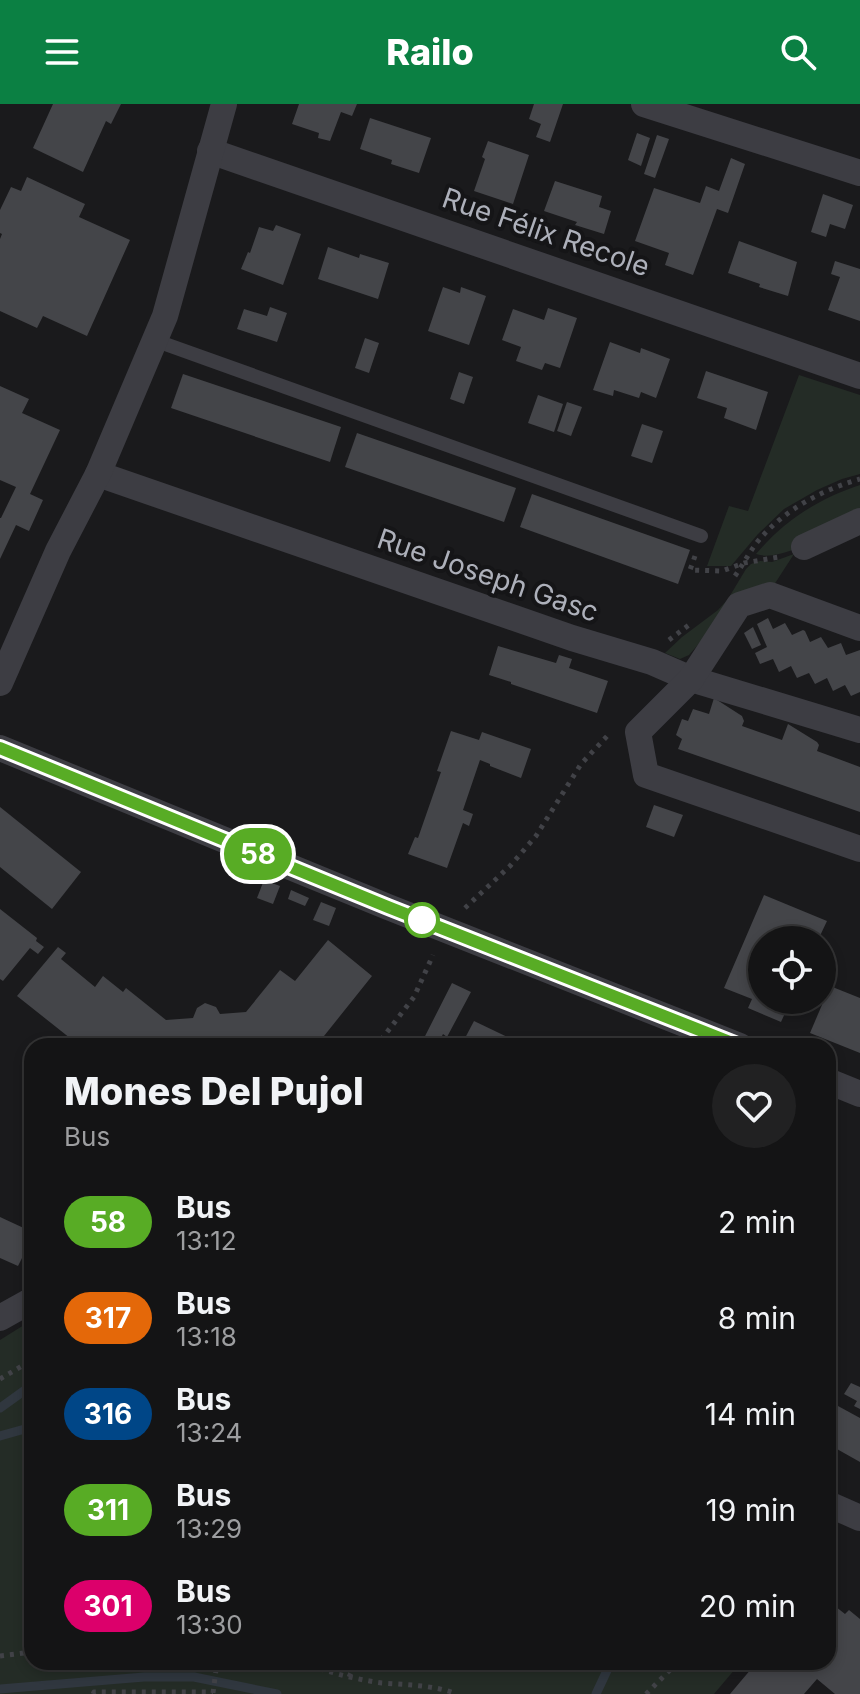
<!DOCTYPE html>
<html lang="fr">
<meta charset="utf-8">
<style>
body{margin:0;font-family:Inter,sans-serif;background:#212122;color:#f1f3f6;height:100vh;display:flex;flex-direction:column;font-size:30px;white-space:nowrap}
*{box-sizing:border-box;margin:0}
p{font-size:26px;color:#9d9ea0}
.icon{flex:none;width:44px;height:44px;fill:none;stroke:currentColor;stroke-width:2;stroke-linecap:round;stroke-linejoin:round}
.map{position:relative;flex:1;overflow:hidden}
.details{position:absolute;left:24px;top:934px;width:812px;height:632px;display:flex;flex-direction:column;background:#141415;border-radius:24px;box-shadow:0 4px 12px #0003,0 0 0 2px #333334}
.details>*{flex:none}
.badge{padding:0 16px;border-radius:26px;font-size:28px;line-height:52px}
.tools{position:absolute;left:748px;top:822px;display:grid;gap:16px}
.tools a{display:grid;place-items:center;width:88px;height:88px;border-radius:50%;background:#141415;box-shadow:0 4px 12px #0003,0 0 0 2px #333334;font-size:40px}
.map>.badge{position:absolute;translate:-50% -50%;box-shadow:0 0 0 4px #fff}
.round{display:grid;place-items:center;flex:none;width:84px;height:84px;border-radius:42px;background:#212122}
.overview{display:flex;align-items:center;justify-content:space-between;height:136px;padding:0 40px}
h1{font-size:38px;font-weight:800;line-height:60px}
ul{padding:0;list-style:none}
li{display:flex;align-items:center;gap:24px;height:96px;padding:0 40px}
li div{flex:1}
li b{display:block;font-size:30px}
li em{font-style:normal}
li .badge{min-width:88px;font-weight:700;text-align:center}
header{display:flex;justify-content:space-between;align-items:center;height:104px;padding:0 40px;background:#0b8043;color:#fff;font-size:36px;font-weight:800}
.map>svg:first-child{display:block}
.green{fill:#242c26}
.lines{fill:none;stroke-linecap:round;stroke-linejoin:round}
.stream{stroke:#30373f;stroke-width:9}
.building{fill:#444549}
.path{stroke:#414247;stroke-width:5;stroke-dasharray:4 6;stroke-linecap:butt}
.lane{stroke:#3d3d43;stroke-width:14}
.street{stroke:#3d3d43;stroke-width:26}
.line-casing{stroke:#fff;stroke-width:18}
.line{stroke:#58ac25;stroke-width:12}
.stop-dot{fill:#fff;stroke:#58ac25;stroke-width:4}
.labels{text-anchor:middle;dominant-baseline:central;stroke-width:8;stroke-linejoin:round;paint-order:stroke}
.street-label{font-size:28px;fill:#adb0ba;stroke:#151517}
</style>
<header><svg class="icon" aria-label="menu" viewBox="0 0 24 24"><path d="M4 6h16M4 12h16M4 18h16"/></svg>Railo<svg class="icon" aria-label="search" viewBox="0 0 24 24"><circle cx="10" cy="10" r="6"/><path d="M15 15l6 6"/></svg></header>
<div class="map">
<svg width="860" height="1590" viewBox="0 0 860 1590">
<rect width="100%" height="100%" fill="#1a1a1c"/>
<g class="green">
<polygon points="799,271 860,291 860,370 842,375 817,386 784,405 758,430 731,462 707,462 729,402 748,407"/>
<path d="M860,381V409C835,423 784,460 756,450C785,416 818,395 860,381Z"/>
<polygon points="794,450 772,484 715,521 689,551 680,555 665,549 682,533 718,506 728,495 746,465 751,460 760,457 772,458"/>
<polygon points="32,1216 32,1558 741,1558 714,1590 0,1590 0,1236"/>
</g>
<g class="lines">
<g class="stream">
<polyline points="0,1304 32,1281"/>
<polyline points="0,1332 32,1323"/>
<polyline points="0,1585 144,1573 194,1573 277,1590"/>
<polyline points="596,1590 611,1558"/>
</g>
</g>
<g class="building">
<polygon points="53,0 121,0 111,20 106,17 83,68 33,44"/>
<polygon points="299,0 357,0 352,12 341,8 330,37 318,34 319,29 292,20"/>
<polygon points="534,0 563,0 550,38 536,33 541,20 529,15"/>
<polygon points="370,14 431,34 419,69 391,60 392,56 360,45"/>
<polygon points="637,29 650,34 641,62 628,56"/>
<polygon points="657,31 669,35 655,74 644,70"/>
<polygon points="488,37 529,51 513,100 474,87 485,55 482,53"/>
<polygon points="731,54 745,60 728,109 717,105 693,171 665,161 669,149 635,137 654,84 700,99 706,82 719,87"/>
<polygon points="27,73 85,100 79,113 130,136 87,232 43,212 37,224 0,207 0,135 2,130 0,129 0,106 11,83 21,87"/>
<polygon points="555,77 602,92 599,103 611,107 604,130 575,121 577,118 544,107"/>
<polygon points="823,90 853,101 845,125 830,120 826,133 811,128"/>
<polygon points="276,121 301,130 283,181 241,165 248,148 250,149 259,123 273,127"/>
<polygon points="739,137 797,158 788,192 759,183 760,180 728,169"/>
<polygon points="328,143 359,154 360,150 389,159 378,195 318,175"/>
<polygon points="835,157 860,165 860,217 828,206 840,173 831,170"/>
<polygon points="443,183 460,189 461,183 486,192 469,241 428,227"/>
<polygon points="270,203 287,209 277,238 237,225 244,205 267,212"/>
<polygon points="548,204 577,214 560,264 545,259 542,266 516,257 521,243 502,236 513,205 544,216"/>
<polygon points="365,234 379,239 369,269 355,264"/>
<polygon points="610,238 640,249 641,244 670,255 656,294 641,288 639,294 614,286 613,292 593,286"/>
<polygon points="706,267 768,288 756,326 724,314 727,304 697,294"/>
<polygon points="459,268 473,273 464,300 450,295"/>
<polygon points="183,270 341,323 330,358 171,304"/>
<polygon points="0,282 29,295 22,309 60,326 30,390 43,396 29,427 16,421 0,455 0,414 1,414 16,383 0,376"/>
<polygon points="538,291 563,300 554,328 528,319"/>
<polygon points="567,298 582,303 571,332 557,327"/>
<polygon points="642,320 663,327 652,359 631,352"/>
<polygon points="357,329 516,384 504,418 345,363"/>
<polygon points="532,390 690,446 678,480 520,423"/>
<polygon points="768,514 773,525 785,519 792,531 803,526 805,527 810,538 821,533 828,544 841,539 846,551 860,546 860,588 851,592 845,581 833,587 827,574 815,580 809,569 797,574 791,562 779,568 773,555 760,560 755,549 767,543 757,520"/>
<polygon points="753,523 761,541 752,545 744,529"/>
<polygon points="498,542 556,559 559,551 572,555 569,564 608,577 597,609 511,580 511,578 489,571"/>
<polygon points="714,594 742,612 744,617 742,622 782,636 788,620 817,638 819,641 817,647 860,663 860,708 678,645 682,635 676,631 682,615 688,617 693,605 709,610"/>
<polygon points="451,627 479,636 482,628 531,645 521,674 490,662 490,660 480,656 463,706 473,710 469,722 463,719 447,764 408,750 415,733 418,734 441,668 437,667"/>
<polygon points="654,701 683,711 674,733 646,723"/>
<polygon points="0,703 81,768 52,805 0,763"/>
<polygon points="264,776 280,782 273,800 257,794"/>
<polygon points="291,786 309,794 305,802 288,795"/>
<polygon points="764,791 827,817 818,836 762,836 762,896 791,896 781,918 748,904 752,895 724,884"/>
<polygon points="321,798 336,804 329,822 313,816"/>
<polygon points="0,805 37,834 36,837 44,843 38,850 30,844 3,877 0,875"/>
<polygon points="328,836 372,872 316,942 80,942 17,892 58,843 66,849 61,855 95,883 103,872 123,888 126,884 166,916 193,914 197,904 205,899 216,903 220,910 246,908 280,866 295,877"/>
<polygon points="452,879 471,888 447,933 443,930 437,942 420,942"/>
<polygon points="830,882 860,894 860,949 810,929"/>
<polygon points="474,917 526,942 476,942 464,936"/>
<polygon points="0,1113 28,1126 24,1133 31,1136 18,1162 0,1154"/>
<polygon points="851,1279 860,1283 860,1305 854,1302 857,1297 844,1290"/>
<polygon points="838,1302 860,1314 860,1358 828,1340 828,1321"/>
<polygon points="831,1499 845,1510 849,1506 860,1515 860,1590 835,1590 817,1575 804,1590 730,1590 757,1558 773,1558 779,1563 783,1558 828,1558 828,1503"/>
</g>
<g class="lines">
<g class="path">
<polyline points="695,452 690,466 722,467 744,459 779,453"/>
<path d="M735,472C742,462 748,451 755,441C780,408 821,386 860,375"/>
<polyline points="669,536 693,518"/>
<polyline points="465,804 510,762 536,732 581,660 611,628"/>
<polyline points="373,942 381,936 414,893 433,851"/>
<polyline points="0,1275 32,1256"/>
<polyline points="0,1552 32,1548"/>
<path d="M301,1558C327,1568 354,1575 382,1579C408,1581 433,1581 457,1590"/>
<polyline points="349,1573 356,1558"/>
<polyline points="213,1589 217,1558"/>
<polyline points="93,1590 94,1588 213,1588"/>
<polyline points="646,1590 678,1558"/>
</g>
<polyline class="lane" points="154,236 701,432"/>
<g class="street">
<polyline points="644,0 860,69"/>
<polyline points="210,47 860,272"/>
<polyline points="98,370 572,534 652,558 691,575 860,626"/>
<polyline points="804,443 860,417"/>
<polyline points="860,524 770,491 739,501 691,575 638,628 646,671 860,745"/>
<polyline points="0,579 58,447 98,370 165,212 224,0"/>
<polyline points="0,644 388,803 740,942"/>
<polyline points="828,977 860,990"/>
<polyline points="0,1214 32,1196"/>
<polyline points="828,1400 860,1414"/>
</g>
</g>
<g class="lines">
<g class="line-casing">
<polyline id="line" points="0,644 388,803 740,942"/>
</g>
<use href="#line" class="line"/>
</g>
<circle class="stop-dot" cx="422" cy="816" r="16"/>
<g class="labels">
<g class="street-label">
<text transform="translate(546 128) rotate(19)">Rue Félix Recole</text>
<text transform="translate(488 471) rotate(19)">Rue Joseph Gasc</text>
</g>
</g>
</svg>
<div class="tools">
<a><svg class="icon" aria-label="locate" viewBox="0 0 24 24"><circle cx="12" cy="12" r="6"/><path d="M12 2v4M12 18v4M2 12h4M18 12h4"/></svg></a>
</div>
<b class="badge" style="left:258px;top:750px;background:#58ac25;color:#fff">58</b>
<section class="details">
<div class="overview"><div><h1>Mones Del Pujol</h1><p>Bus</p></div><a class="round"><svg class="icon" aria-label="heart" viewBox="0 0 24 24"><path d="M12 20l-8-8c-3-5 5-10 8-4 3-6 11-1 8 4z"/></svg></a></div>
<ul>
<li><span class="badge" style="background:#58ac25;color:#fff">58</span><div><b>Bus</b><p>13:12</p></div><em>2 min</em></li>
<li><span class="badge" style="background:#e46809;color:#fff">317</span><div><b>Bus</b><p>13:18</p></div><em>8 min</em></li>
<li><span class="badge" style="background:#004687;color:#fff">316</span><div><b>Bus</b><p>13:24</p></div><em>14 min</em></li>
<li><span class="badge" style="background:#58ac25;color:#fff">311</span><div><b>Bus</b><p>13:29</p></div><em>19 min</em></li>
<li><span class="badge" style="background:#dc006b;color:#fff">301</span><div><b>Bus</b><p>13:30</p></div><em>20 min</em></li>
</ul>
</section>
</div>
